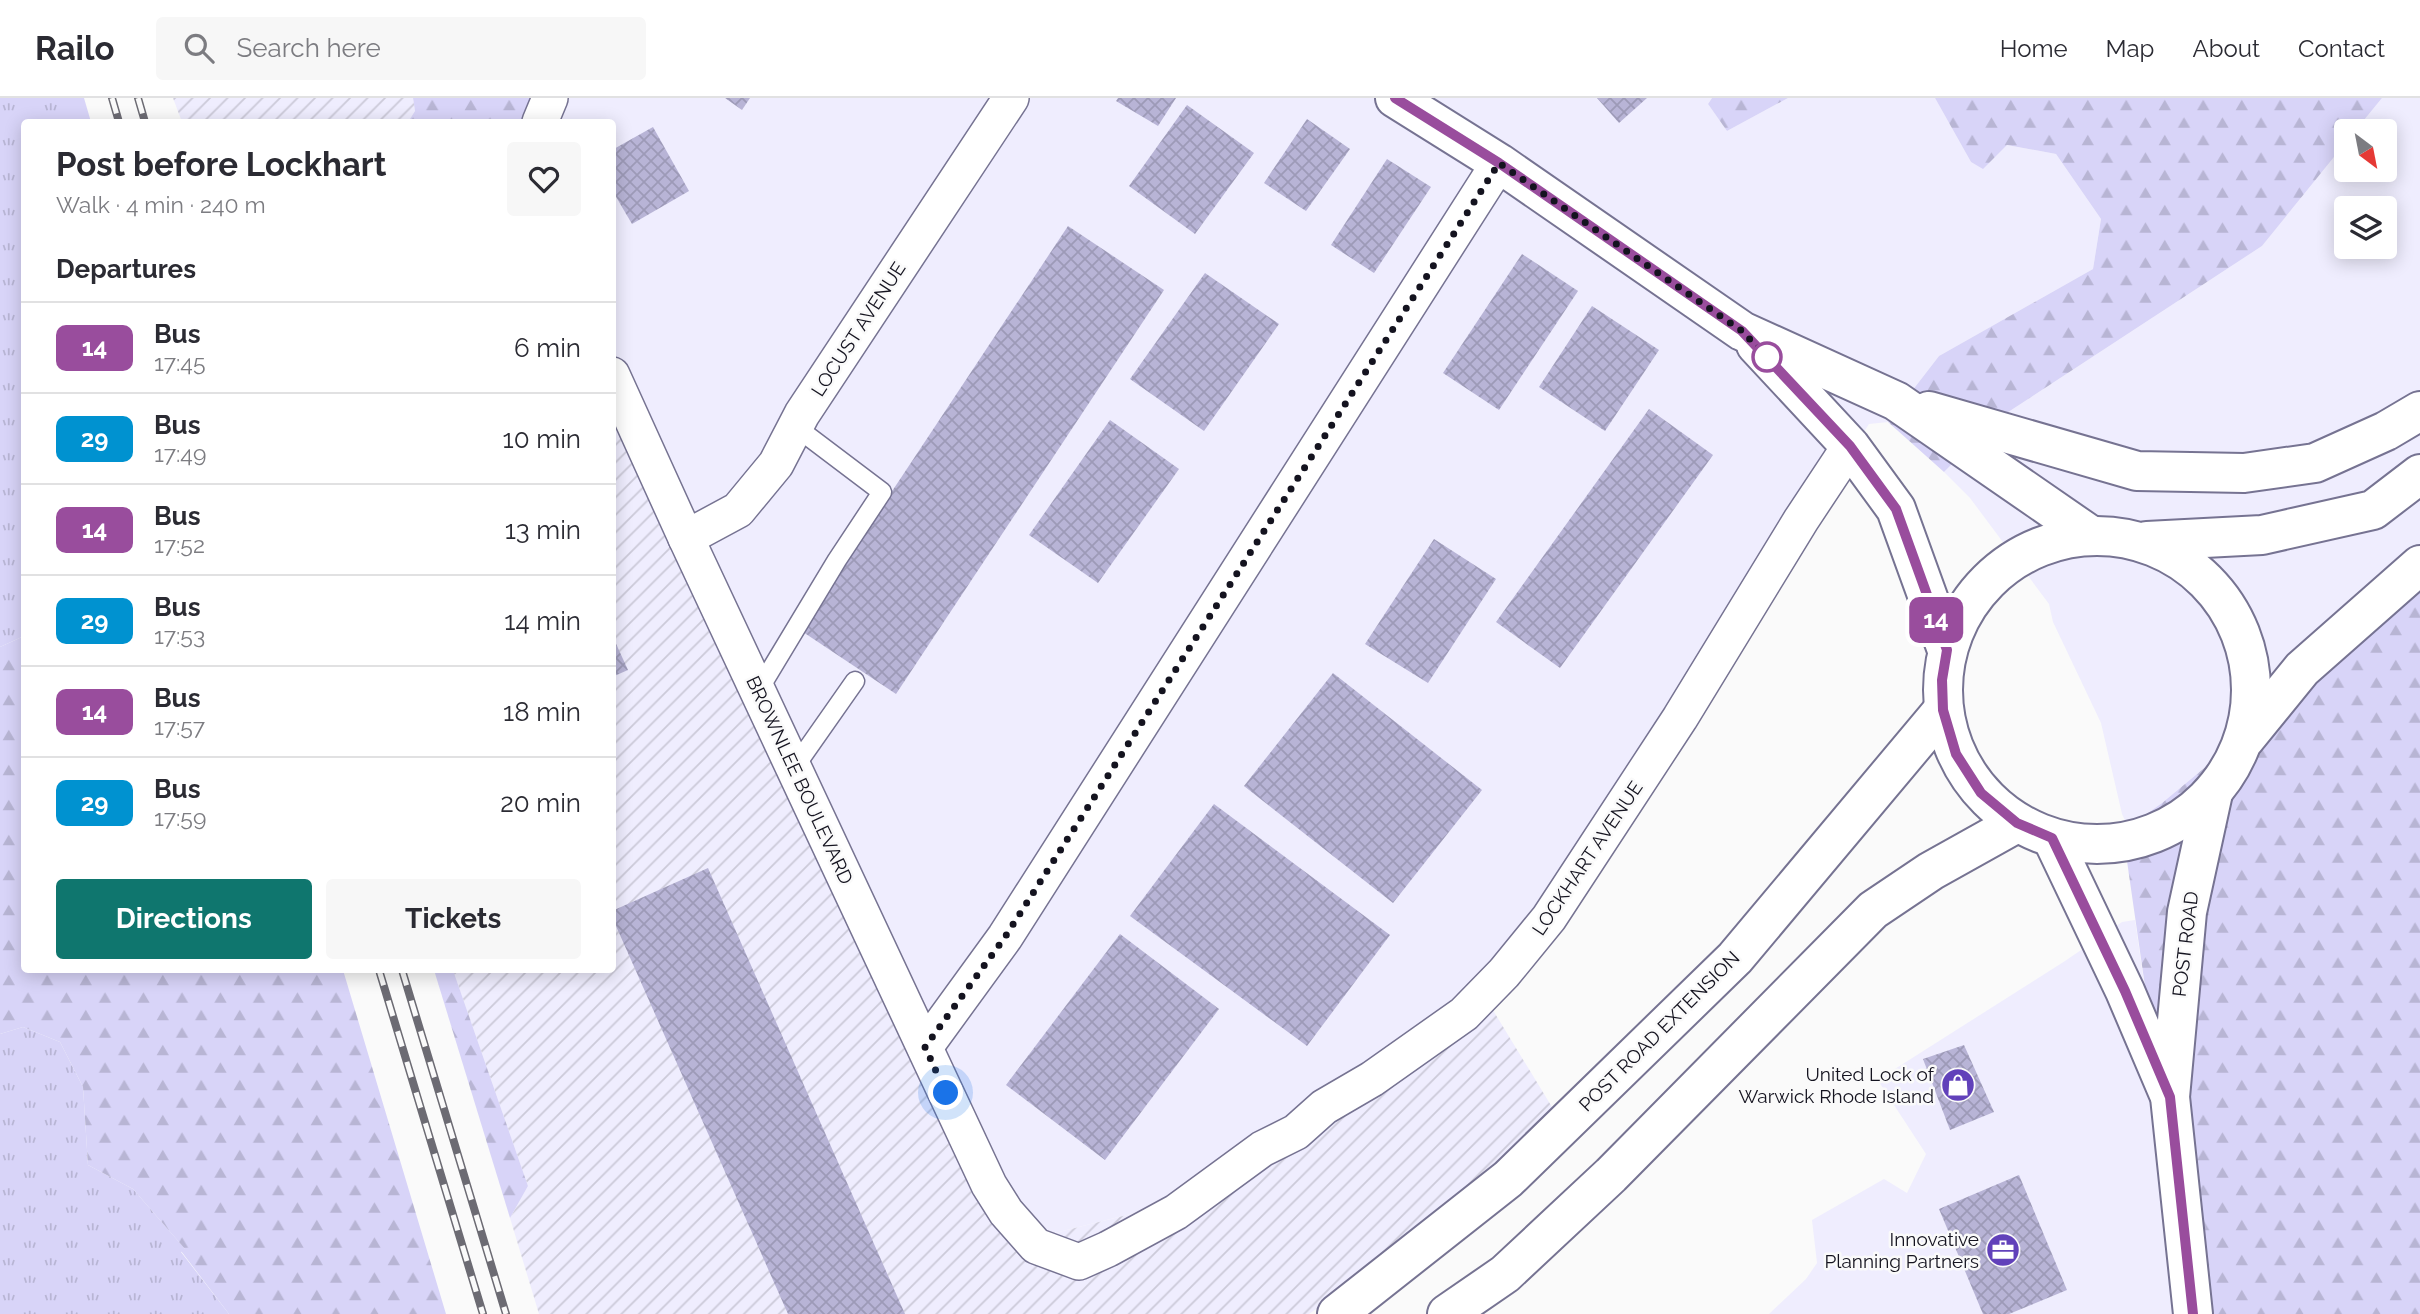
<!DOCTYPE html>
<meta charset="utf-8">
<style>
body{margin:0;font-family:Raleway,sans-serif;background:#f7f7f7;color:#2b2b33;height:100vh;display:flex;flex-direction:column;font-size:26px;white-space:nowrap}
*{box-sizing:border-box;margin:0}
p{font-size:23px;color:#7c7c81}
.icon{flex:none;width:38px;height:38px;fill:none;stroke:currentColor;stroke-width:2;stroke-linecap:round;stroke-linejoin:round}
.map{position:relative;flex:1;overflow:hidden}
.side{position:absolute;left:21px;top:21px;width:595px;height:854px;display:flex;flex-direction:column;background:#fff;border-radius:7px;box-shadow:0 4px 18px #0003}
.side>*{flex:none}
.badge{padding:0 14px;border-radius:10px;font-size:24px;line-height:46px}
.needle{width:46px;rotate:148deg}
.buttons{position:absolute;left:2334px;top:21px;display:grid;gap:14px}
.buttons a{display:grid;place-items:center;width:63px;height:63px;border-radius:7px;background:#fff;box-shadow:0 4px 18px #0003;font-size:35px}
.you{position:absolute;width:35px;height:35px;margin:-18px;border:5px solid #fff;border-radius:50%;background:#1a73e8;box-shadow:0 0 0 10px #1a73e833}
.map>.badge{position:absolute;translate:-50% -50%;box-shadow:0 0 0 4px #fff}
h2{padding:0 35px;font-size:26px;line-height:63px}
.round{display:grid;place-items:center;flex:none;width:74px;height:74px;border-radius:7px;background:#f7f7f7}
.headline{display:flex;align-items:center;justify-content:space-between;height:119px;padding:0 35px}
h1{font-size:33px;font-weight:700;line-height:52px}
.primary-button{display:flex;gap:14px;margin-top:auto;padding:14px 35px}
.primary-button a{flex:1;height:80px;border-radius:7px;background:#0f766e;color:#fff;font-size:28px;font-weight:700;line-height:80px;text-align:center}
.primary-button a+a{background:#f7f7f7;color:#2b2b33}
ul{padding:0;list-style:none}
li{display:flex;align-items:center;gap:21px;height:91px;padding:0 35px;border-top:2px solid #e1e1e2}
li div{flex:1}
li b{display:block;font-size:26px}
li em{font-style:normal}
li .badge{min-width:77px;font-weight:700;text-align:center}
header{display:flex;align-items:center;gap:42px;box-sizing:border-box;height:98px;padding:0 35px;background:#fff;border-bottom:2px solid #e1e1e2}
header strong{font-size:33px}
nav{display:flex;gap:38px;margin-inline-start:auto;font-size:24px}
.search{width:490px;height:63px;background:#f7f7f7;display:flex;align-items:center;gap:18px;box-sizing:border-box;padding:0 24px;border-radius:7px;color:#7c7c81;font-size:26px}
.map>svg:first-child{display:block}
.built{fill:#efedfe;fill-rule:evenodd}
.industrial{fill:url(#industrial-furrows)}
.grass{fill:url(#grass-tufts)}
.forest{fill:url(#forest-firs)}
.building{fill:url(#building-cross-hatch)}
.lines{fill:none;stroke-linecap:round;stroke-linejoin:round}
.service-casing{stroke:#767392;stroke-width:21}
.minor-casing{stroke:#767392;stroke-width:38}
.primary-casing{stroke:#767392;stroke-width:42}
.service{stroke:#fff;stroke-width:18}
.minor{stroke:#fff;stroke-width:35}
.primary{stroke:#fff;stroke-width:38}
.rail-casing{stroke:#6c6b73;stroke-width:8}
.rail{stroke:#fafafa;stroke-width:5;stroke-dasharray:16;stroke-linecap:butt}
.line-casing{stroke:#fff;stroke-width:16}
.line{stroke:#994d9d;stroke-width:10}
.walk{stroke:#14131f;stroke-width:7;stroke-dasharray:0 12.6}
.stop-dot{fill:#fff;stroke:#994d9d;stroke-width:3.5}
.labels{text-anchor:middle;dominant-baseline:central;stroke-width:5;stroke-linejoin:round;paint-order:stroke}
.street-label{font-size:19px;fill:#14131f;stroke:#fafafa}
.poi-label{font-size:19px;fill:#14131f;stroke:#fafafa;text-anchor:end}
</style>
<header>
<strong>Railo</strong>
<div class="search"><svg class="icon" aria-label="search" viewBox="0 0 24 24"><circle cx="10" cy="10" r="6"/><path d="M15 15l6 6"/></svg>Search here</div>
<nav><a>Home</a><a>Map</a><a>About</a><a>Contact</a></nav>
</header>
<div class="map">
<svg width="2420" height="1216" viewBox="0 0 2420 1216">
<defs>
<pattern id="industrial-furrows" width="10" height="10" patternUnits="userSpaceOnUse" patternTransform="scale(1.75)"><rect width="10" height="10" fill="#efedfe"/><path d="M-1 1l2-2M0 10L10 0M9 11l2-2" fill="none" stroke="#cccad9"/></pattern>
<pattern id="grass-tufts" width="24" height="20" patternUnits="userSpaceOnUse" patternTransform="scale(1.75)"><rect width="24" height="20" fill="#d8d4f8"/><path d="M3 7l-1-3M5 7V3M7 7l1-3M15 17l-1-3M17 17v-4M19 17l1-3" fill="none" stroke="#b8b5d4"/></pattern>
<pattern id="forest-firs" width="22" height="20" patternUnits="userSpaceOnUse" patternTransform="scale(1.75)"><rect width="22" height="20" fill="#d8d4f8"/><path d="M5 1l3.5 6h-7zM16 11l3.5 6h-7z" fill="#b8b5d4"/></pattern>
<pattern id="building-cross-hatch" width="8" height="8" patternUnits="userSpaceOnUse" patternTransform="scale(1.75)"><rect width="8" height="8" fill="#b8b4d6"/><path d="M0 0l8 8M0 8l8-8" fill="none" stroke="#9d9ab7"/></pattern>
</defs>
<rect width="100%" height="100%" fill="#fafafa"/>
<g class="built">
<polygon points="552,0 1712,0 1708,6 1727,33 1788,0 1935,0 1971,64 1983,70 2007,47 2056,56 2101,121 2093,171 1939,258 1888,324 1869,326 1554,819 1296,1034 1139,1114 1055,1135 1015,1126 613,279 612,24 543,24"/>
<path d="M2382,0H2420V490L2383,525L2347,552L2162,705L2128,729L2122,716L2101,625L2053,524L2049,506L1970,400L1944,374L1996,322L2262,148L2347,43V72H2385V33H2355ZM2347,110H2385V149H2347Z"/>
<polygon points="2135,822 2192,1216 1769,1216 1806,1181 1817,1165 1812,1122 1884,1081 1907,1095 1926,1056 1879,984 1876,983 2065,863 2122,824"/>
</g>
<g class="industrial">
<polygon points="173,0 413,0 415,13 408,24 182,24"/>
<polygon points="613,279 1015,1126 1055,1135 1139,1114 1296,1034 1488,904 1569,1037 1526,1069 1309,1216 539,1216 510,1120 528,1088 453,872 612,872"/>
</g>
<g class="grass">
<polygon points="0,0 84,0 91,24 24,24 24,538 0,549"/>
<polygon points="23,929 60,944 83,989 88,1067 133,1091 186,1152 181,1154 229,1216 0,1216 0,936"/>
</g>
<g class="forest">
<polygon points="413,0 552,0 543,24 408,24 415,13"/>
<polygon points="1712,0 1788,0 1727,33 1708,6"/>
<polygon points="1935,0 2382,0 2355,33 2347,33 2347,43 2262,148 1996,322 1944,374 1888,324 1939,258 2093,171 2101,121 2056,56 2007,47 1983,71 1971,64"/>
<polygon points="2420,490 2420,1216 2192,1216 2125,749 2128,729 2162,705 2347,552 2383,525"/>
<polygon points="24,538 24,872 343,872 446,1216 229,1216 181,1153 185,1151 133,1091 88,1067 83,989 60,944 23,929 0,936 0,549"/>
<polygon points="434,872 453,872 528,1088 510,1120"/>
</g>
<g class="building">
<polygon points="725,0 750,0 742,12"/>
<polygon points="1118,0 1176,0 1158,28 1116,3"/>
<polygon points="1597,0 1647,0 1619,25"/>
<polygon points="1187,7 1254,55 1195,136 1129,88"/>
<polygon points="1307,21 1350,51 1306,113 1264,85"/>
<polygon points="653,29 689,93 632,126 612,92 612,52"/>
<polygon points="1387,61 1431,89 1374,175 1331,147"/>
<polygon points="1068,128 1164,192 896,596 800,532"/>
<polygon points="1522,156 1578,193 1499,312 1443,275"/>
<polygon points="1205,175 1279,226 1204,333 1130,281"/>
<polygon points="1592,208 1659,252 1605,333 1539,289"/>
<polygon points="1649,311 1713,357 1560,570 1496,524"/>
<polygon points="1110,322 1179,371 1098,485 1029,437"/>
<polygon points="1434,441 1496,481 1428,585 1365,546"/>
<polygon points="612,537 628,572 612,579"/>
<polygon points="1333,575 1482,692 1393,805 1244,688"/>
<polygon points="1214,706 1390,837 1307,948 1130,818"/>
<polygon points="708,770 905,1216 788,1216 612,819 612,813"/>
<polygon points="1120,836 1219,911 1105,1062 1006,987"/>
<polygon points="1964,947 1994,1014 1950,1032 1923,961"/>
<polygon points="2019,1077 2067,1192 2009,1216 1983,1216 1939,1111"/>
</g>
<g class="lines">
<g class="service-casing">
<g id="service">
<polyline points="758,593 837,462 882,394 796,329"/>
<polyline points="794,670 855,583"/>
</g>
</g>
<g class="minor-casing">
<g id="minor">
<polyline points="540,24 550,0"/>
<polyline points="612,277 686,440 989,1087 1006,1114 1036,1148 1079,1164 1108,1151 1176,1114 1262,1051 1296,1034 1324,1009 1372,981 1464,916 1504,875 1549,820 1680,620 1801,422 1850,348"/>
<polyline points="686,440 738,412 776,366 802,316 1011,0"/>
<polyline points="925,949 1005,839 1499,65"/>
</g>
</g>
<g class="primary-casing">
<g id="primary">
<polyline points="1395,0 1499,65 1742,233 1896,303 2090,437"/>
<polyline points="1756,247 1850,348 1896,411 1947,552"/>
<polyline points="1929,313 2137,373 2244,375 2315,365 2386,333 2420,313"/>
<circle cx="2097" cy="592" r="154"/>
<polyline points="2147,443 2262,437 2373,412 2420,376"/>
<polyline points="2245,641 2302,571 2420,467"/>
<polyline points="2052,740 2125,893 2168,994"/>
<polyline points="1337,1216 1508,1081 1735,860 1943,612"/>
<polyline points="1447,1216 1505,1176 1611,1077 1873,812 1931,773 2017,725"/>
<polyline points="2193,1216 2170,999 2187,814 2213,695"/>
</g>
</g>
<use href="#service" class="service"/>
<use href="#minor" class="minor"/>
<use href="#primary" class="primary"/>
<g class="rail-casing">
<g id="rail">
<polyline points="112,0 119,24"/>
<polyline points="138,0 145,24"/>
<polyline points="379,872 483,1216"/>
<polyline points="402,872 506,1216"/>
</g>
</g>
<use href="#rail" class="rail"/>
</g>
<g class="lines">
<g class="line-casing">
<polyline id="line" points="1395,0 1499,65 1742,233 1850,348 1896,411 1947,552 1942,582 1943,612 1956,656 1981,695 2017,725 2052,740 2125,893 2170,999 2193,1216"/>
</g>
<use href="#line" class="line"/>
<polyline class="walk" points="946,995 925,949 1005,839 1499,65 1742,233 1767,259"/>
</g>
<defs>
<g id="shop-disc" transform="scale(1.75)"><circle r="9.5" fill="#6141ba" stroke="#fafafa"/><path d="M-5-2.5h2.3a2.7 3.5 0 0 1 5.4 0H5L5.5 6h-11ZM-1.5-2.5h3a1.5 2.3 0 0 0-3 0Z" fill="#fff"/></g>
<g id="office-disc" transform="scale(1.75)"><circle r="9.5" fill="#6141ba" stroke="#fafafa"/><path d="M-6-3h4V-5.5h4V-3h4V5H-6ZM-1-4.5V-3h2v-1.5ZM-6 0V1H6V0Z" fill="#fff"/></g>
</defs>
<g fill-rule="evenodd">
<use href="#shop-disc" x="1958" y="987"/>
<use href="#office-disc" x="2003" y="1152"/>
</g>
<circle class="stop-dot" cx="1767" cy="259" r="14"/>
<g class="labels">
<g class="street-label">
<text transform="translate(858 231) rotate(-57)">LOCUST AVENUE</text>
<text transform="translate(800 682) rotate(65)">BROWNLEE BOULEVARD</text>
<text transform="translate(1587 760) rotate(-56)">LOCKHART AVENUE</text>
<text transform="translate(2185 846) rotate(-83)">POST ROAD</text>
<text transform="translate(1659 933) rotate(-45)">POST ROAD EXTENSION</text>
</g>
<g class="poi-label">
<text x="1934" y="976">United Lock of<tspan x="1934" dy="22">Warwick Rhode Island</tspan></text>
<text x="1979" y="1141">Innovative<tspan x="1979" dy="22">Planning Partners</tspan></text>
</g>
</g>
</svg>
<div class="buttons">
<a><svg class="needle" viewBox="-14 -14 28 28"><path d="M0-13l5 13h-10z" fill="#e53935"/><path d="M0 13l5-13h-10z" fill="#7c7c81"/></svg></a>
<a><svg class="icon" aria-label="layers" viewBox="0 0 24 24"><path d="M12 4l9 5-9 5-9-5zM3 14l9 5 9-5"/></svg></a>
</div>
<div class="you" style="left:946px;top:995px"></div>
<b class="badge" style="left:1936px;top:522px;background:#994d9d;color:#fff">14</b>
<section class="side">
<div class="headline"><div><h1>Post before Lockhart</h1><p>Walk · 4 min · 240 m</p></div><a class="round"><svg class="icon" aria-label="heart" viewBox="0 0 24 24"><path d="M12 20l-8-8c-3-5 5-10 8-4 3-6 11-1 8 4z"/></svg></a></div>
<h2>Departures</h2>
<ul>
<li><span class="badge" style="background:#994d9d;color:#fff">14</span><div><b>Bus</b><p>17:45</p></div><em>6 min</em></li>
<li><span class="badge" style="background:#0092d0;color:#fff">29</span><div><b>Bus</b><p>17:49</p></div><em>10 min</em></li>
<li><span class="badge" style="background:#994d9d;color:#fff">14</span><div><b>Bus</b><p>17:52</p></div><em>13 min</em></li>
<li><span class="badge" style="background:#0092d0;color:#fff">29</span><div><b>Bus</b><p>17:53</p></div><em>14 min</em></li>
<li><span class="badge" style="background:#994d9d;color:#fff">14</span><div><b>Bus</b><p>17:57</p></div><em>18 min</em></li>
<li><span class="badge" style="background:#0092d0;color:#fff">29</span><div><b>Bus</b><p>17:59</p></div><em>20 min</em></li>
</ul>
<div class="primary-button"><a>Directions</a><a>Tickets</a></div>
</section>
</div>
